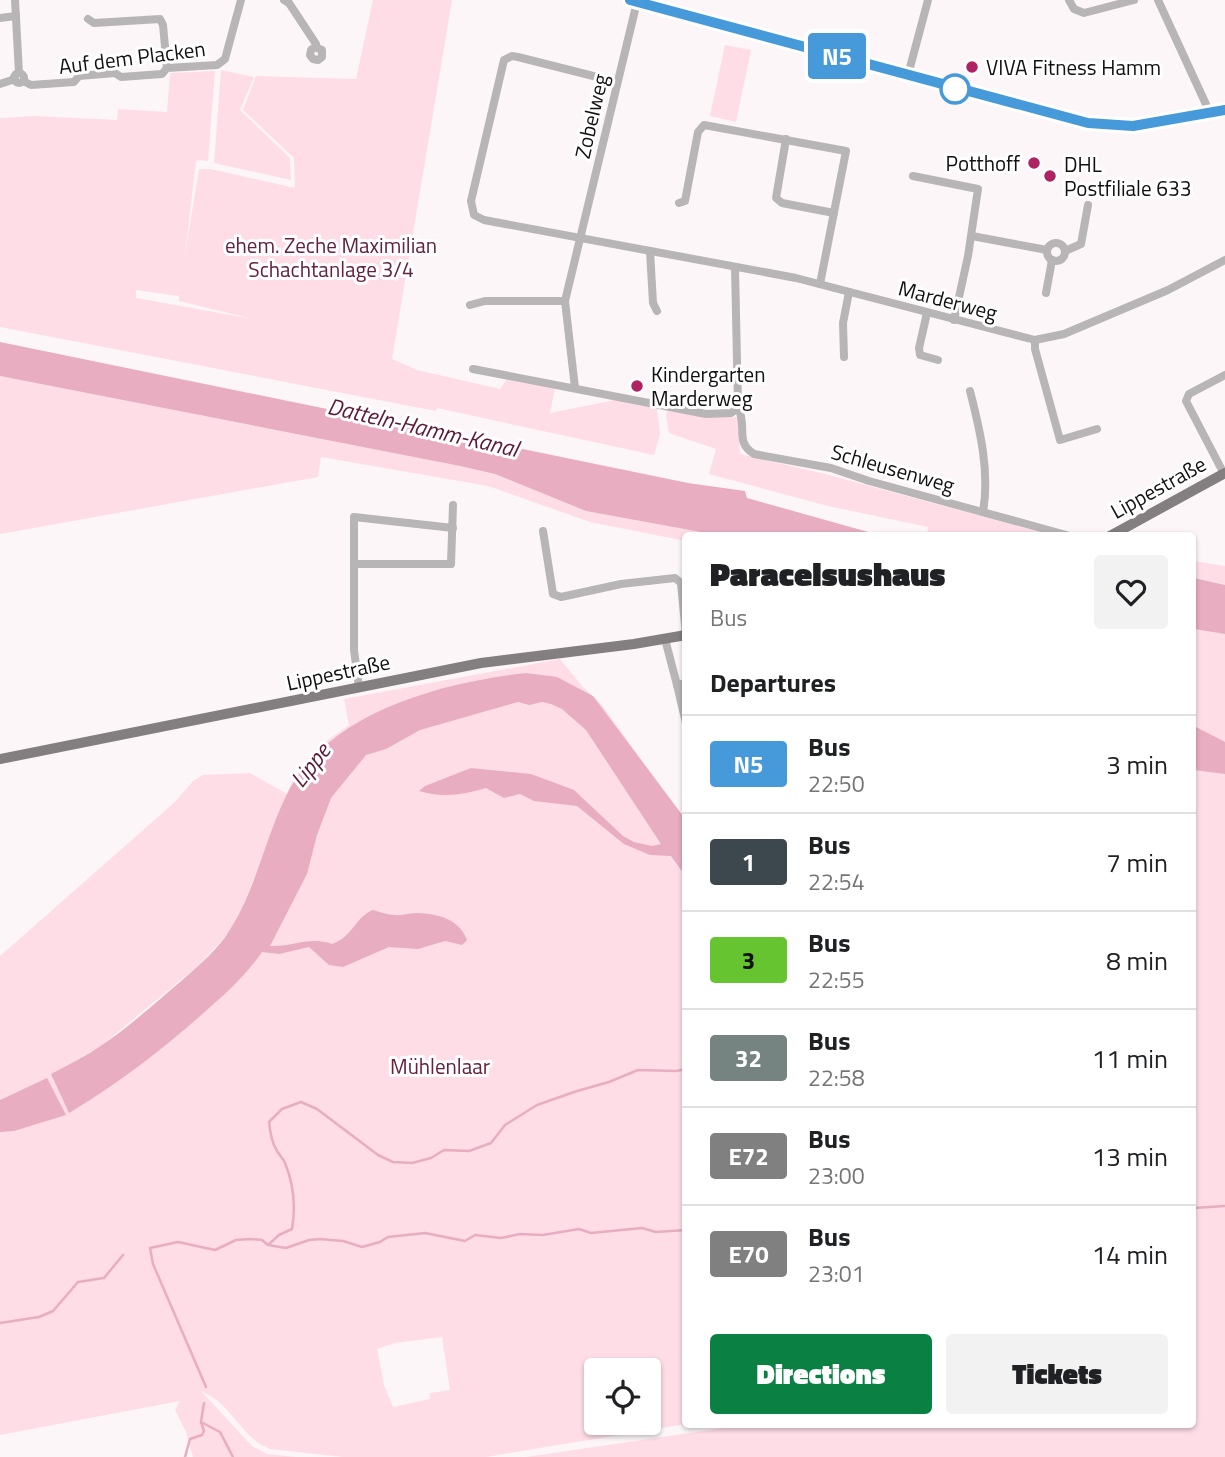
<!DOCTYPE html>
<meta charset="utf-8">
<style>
body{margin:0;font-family:"Titillium Web",sans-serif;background:#f2f2f2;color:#202124;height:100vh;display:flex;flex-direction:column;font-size:26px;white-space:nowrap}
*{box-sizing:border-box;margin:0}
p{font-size:23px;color:#757577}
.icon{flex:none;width:38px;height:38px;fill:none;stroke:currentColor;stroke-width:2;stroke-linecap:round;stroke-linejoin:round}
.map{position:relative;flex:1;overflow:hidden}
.drawer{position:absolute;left:682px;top:532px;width:514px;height:896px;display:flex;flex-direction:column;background:#fff;border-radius:7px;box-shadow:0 2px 5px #0004}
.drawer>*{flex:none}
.badge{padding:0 14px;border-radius:5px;font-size:24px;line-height:46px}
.buttons{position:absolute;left:584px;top:1358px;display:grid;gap:14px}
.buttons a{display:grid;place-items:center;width:77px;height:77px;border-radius:7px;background:#fff;box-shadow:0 2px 5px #0004;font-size:35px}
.map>.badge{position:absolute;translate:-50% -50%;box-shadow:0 0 0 4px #fff}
h2{padding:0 28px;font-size:26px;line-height:63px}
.round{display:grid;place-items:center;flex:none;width:74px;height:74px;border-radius:7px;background:#f2f2f2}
.head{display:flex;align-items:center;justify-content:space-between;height:119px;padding:0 28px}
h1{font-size:33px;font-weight:800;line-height:52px}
.button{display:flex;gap:14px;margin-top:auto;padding:14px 28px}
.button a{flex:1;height:80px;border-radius:7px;background:#0b8043;color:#fff;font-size:28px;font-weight:800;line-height:80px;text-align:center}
.button a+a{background:#f2f2f2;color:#202124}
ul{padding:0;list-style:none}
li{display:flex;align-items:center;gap:21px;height:98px;padding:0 28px;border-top:2px solid #e0e0e0}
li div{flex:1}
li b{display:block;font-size:26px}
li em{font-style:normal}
li .badge{min-width:77px;font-weight:700;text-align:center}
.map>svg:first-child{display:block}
.green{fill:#fedde7;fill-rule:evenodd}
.water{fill:#e8adc0}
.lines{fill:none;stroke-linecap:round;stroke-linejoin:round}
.stream{stroke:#e8adc0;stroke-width:2.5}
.minor{stroke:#b8b5b6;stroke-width:8}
.major{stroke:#837e80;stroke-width:10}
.line-casing{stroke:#fff;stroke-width:16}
.line{stroke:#479ada;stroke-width:10}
.poi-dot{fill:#ae2364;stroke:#fff;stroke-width:2.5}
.stop-dot{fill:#fff;stroke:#479ada;stroke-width:3.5}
.labels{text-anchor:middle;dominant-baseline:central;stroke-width:6;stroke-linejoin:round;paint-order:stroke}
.street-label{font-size:21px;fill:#121010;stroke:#fff}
.poi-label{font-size:21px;fill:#121010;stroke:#fff;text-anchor:start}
.park-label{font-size:21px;fill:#65213d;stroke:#fff}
.water-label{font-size:23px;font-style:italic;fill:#5d1936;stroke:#fff}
</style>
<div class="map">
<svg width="1225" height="1457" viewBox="0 0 1225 1457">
<rect width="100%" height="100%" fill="#fcf6f8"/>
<g class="green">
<path d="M373,0H452L392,359L417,370L500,389L507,379L555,388L550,413L615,400L657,408L660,434L654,455L437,408L436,411L0,327V118L34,116L117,120L118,109L167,112L170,73L215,71L208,161L200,160L196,161L185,255L199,169H210L295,188L294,158L243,110L256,76L356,79ZM136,290L179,296V301L253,319L136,298Z"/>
<polygon points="725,45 751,50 736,122 710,116"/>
<polygon points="221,70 254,77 240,110 290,158 291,180 214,163"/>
<polygon points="0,376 460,466 495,474 586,511 717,535 686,536 686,541 590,522 488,486 321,457 318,477 0,534"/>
<polygon points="668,410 706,417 738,417 740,454 825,474 1051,535 927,535 928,527 828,506 709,474 716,449 669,433 666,415"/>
<polygon points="1194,561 1225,566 1225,585 1194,578"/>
<polygon points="1194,629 1225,634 1225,1457 526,1457 751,1424 1194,1424"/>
<path d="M560,659L583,687L601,704L686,821V1424L486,1457H343L270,1449C247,1440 238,1419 220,1403C215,1398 207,1394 201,1391L252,1446L267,1454L296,1457H193L186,1432L175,1410L180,1401L0,1435V1104L46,1079L0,1100V956L175,802L193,781L203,775L250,773L287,794C297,764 323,742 349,725L344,699ZM266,850L241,921L181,988L82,1061L67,1066L102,1045L200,964L230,931L242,908ZM442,1337L450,1390L430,1393V1399L393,1407L384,1385L377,1349L395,1343ZM597,1370H649V1423H597Z"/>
</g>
<g class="water">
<polygon points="0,342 688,483 745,491 747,498 879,535 717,535 586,511 495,474 460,466 0,376"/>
<polygon points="1194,578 1225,585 1225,634 1194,629"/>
<path d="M526,673L557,677L593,696L686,820V877L671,856L650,855L624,844L577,806L534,801L520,794L504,798L486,788C464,795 442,798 419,791L425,786L471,768L531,774L574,790L623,836L634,842L652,846L661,844L586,730L562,709L551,704L542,702L529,705L518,702L420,730L386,749L366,755L331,798L317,835L307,874L270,946C293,947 310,936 332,944C353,937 354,918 373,910C380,912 388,915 395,915C402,916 410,913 417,913C439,914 459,919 467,940L462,945L445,941L418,949L389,947L343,967L329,965L309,947L279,954L262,952C245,977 222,997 199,1017C158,1053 116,1085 69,1113L51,1074C68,1065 86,1056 102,1045C129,1027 155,1003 180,982C198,966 219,949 231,928C256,888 265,839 286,796C327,712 440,683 526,673Z"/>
<polygon points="1194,726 1225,742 1225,774 1194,770"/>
<polygon points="47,1078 66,1115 14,1131 0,1132 0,1100"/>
</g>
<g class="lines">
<g class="stream">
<polyline points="1194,1208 1225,1206"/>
<path d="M268,1245L279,1235L292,1229C296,1206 294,1185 285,1163C283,1158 278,1154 276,1149C271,1141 270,1131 269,1122L282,1109L301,1102L317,1109L378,1155L393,1162L412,1163L431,1158L444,1150L469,1151L491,1143L505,1125L537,1105L577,1091L609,1082L638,1070L676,1071L686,1069"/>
<polyline points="0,1323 39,1317 53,1311 78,1282 104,1278 123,1255"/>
<polyline points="206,1387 153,1264 150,1248 178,1242 215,1250 236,1240 250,1239 262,1240 268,1245 286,1248 309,1240 320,1239 343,1241 362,1247 380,1242 388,1237 425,1233 465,1241 475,1235 501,1238 520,1234 543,1235 579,1229 591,1233 642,1228 656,1232 686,1230"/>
<polyline points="204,1403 201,1422 220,1432 233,1457"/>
<polyline points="185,1457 190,1439 202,1435 204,1431 201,1422"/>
</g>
<g class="minor">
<polyline points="15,0 19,73"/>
<polyline points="284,0 289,3 316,44 315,47 322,50 322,57 318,60 313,59 310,55 311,50 315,47"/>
<polyline points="630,0 1048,114 1106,126 1133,126 1225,110"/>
<polyline points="1069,0 1074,9 1084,13 1134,0"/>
<polyline points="1158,0 1210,113"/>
<polyline points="0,18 16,16"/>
<polyline points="88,19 94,23 160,19 163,25 167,68"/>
<circle cx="19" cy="78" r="5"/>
<polyline points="908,75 928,0"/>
<polyline points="23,81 31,85 74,82 79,76 115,73 121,77 162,74 167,68 217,65 225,59 241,0"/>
<polyline points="617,82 518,57 512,56 504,60 471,201 474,215 484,220 796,278 1035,340 1064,334 1168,290 1225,260"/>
<polyline points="0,84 15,79"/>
<polyline points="786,139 776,198 782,203 834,213"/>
<polyline points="913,176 978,189 968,256 954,320"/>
<polyline points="679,203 685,201 698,132 704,125 846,151 820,284"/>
<polyline points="972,236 1047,250"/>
<circle cx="1056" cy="252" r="9"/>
<polyline points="650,251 653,303 657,311"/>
<polyline points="1065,251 1081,244 1088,205"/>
<path d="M735,267L738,408C748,426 734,442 754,454L831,468L869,481L1070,536"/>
<polyline points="1046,293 1052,260"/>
<polyline points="470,305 485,301 565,301"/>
<polyline points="927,313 919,348 920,355 938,360"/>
<polyline points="1035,340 1035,349 1060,440 1097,429"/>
<polyline points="844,357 843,323 849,292"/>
<polyline points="473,369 706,414 731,413 738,408"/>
<polyline points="575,388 565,301 637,2"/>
<path d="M970,391C980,430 990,472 983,512"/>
<polyline points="1224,474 1186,401 1189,394 1225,375"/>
<polyline points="543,531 553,594 561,597 621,584 675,578 681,583 686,635"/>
<polyline points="354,564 451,564 453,505"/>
<polyline points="665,639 677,685 686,683"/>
<polyline points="677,685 686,723"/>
<polyline points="359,687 354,650 354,517 453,528"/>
</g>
<g class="major">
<polyline points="1110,536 1225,473"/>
<polyline points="0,759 481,663 634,644 686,635"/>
</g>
</g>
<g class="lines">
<g class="line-casing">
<polyline id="line" points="630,0 1088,123 1133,126 1225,110"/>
</g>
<use href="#line" class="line"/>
</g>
<g class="poi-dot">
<circle cx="972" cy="67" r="7"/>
<circle cx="1034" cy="163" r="7"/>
<circle cx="1050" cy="176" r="7"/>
<circle cx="637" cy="386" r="7"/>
</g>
<circle class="stop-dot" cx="955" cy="89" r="14"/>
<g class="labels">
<g class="street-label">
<text transform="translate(132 57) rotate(-7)">Auf dem Placken</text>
<text transform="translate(591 116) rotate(-77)">Zobelweg</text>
<text transform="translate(948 300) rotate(15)">Marderweg</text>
<text transform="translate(893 468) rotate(16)">Schleusenweg</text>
<text transform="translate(1158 487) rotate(-29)">Lippestraße</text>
<text transform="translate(338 672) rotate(-12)">Lippestraße</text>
</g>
<g class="poi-label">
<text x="986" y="67">VIVA Fitness Hamm</text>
<text x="1020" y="163" text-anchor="end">Potthoff</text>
<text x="1064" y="164">DHL<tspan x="1064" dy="24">Postfiliale 633</tspan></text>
<text x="651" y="374">Kindergarten<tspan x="651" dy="24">Marderweg</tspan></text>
</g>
<g class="park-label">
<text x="331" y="245">ehem. Zeche Maximilian<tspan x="331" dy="24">Schachtanlage 3/4</tspan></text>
<text x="440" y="1066">Mühlenlaar</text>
</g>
<g class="water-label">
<text transform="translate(423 427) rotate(13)">Datteln-Hamm-Kanal</text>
<text transform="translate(310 765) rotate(-52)">Lippe</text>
</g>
</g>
</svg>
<div class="buttons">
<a><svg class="icon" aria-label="locate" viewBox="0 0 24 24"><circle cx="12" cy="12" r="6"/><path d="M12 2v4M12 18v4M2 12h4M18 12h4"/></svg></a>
</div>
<b class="badge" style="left:837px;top:56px;background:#479ada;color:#fff">N5</b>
<section class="drawer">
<div class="head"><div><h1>Paracelsushaus</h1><p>Bus</p></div><a class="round"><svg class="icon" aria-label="heart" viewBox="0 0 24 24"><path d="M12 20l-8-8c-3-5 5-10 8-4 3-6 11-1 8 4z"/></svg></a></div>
<h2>Departures</h2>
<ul>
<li><span class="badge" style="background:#479ada;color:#fff">N5</span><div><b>Bus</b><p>22:50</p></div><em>3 min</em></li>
<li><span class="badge" style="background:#3d484e;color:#fff">1</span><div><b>Bus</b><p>22:54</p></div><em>7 min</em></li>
<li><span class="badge" style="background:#66c430;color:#111">3</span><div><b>Bus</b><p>22:55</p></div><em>8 min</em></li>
<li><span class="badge" style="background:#768481;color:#fff">32</span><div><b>Bus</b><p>22:58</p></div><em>11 min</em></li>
<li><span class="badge" style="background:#808080;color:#fff">E72</span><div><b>Bus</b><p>23:00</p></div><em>13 min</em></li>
<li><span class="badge" style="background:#808080;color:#fff">E70</span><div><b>Bus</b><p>23:01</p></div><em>14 min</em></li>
</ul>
<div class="button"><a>Directions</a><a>Tickets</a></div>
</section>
</div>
